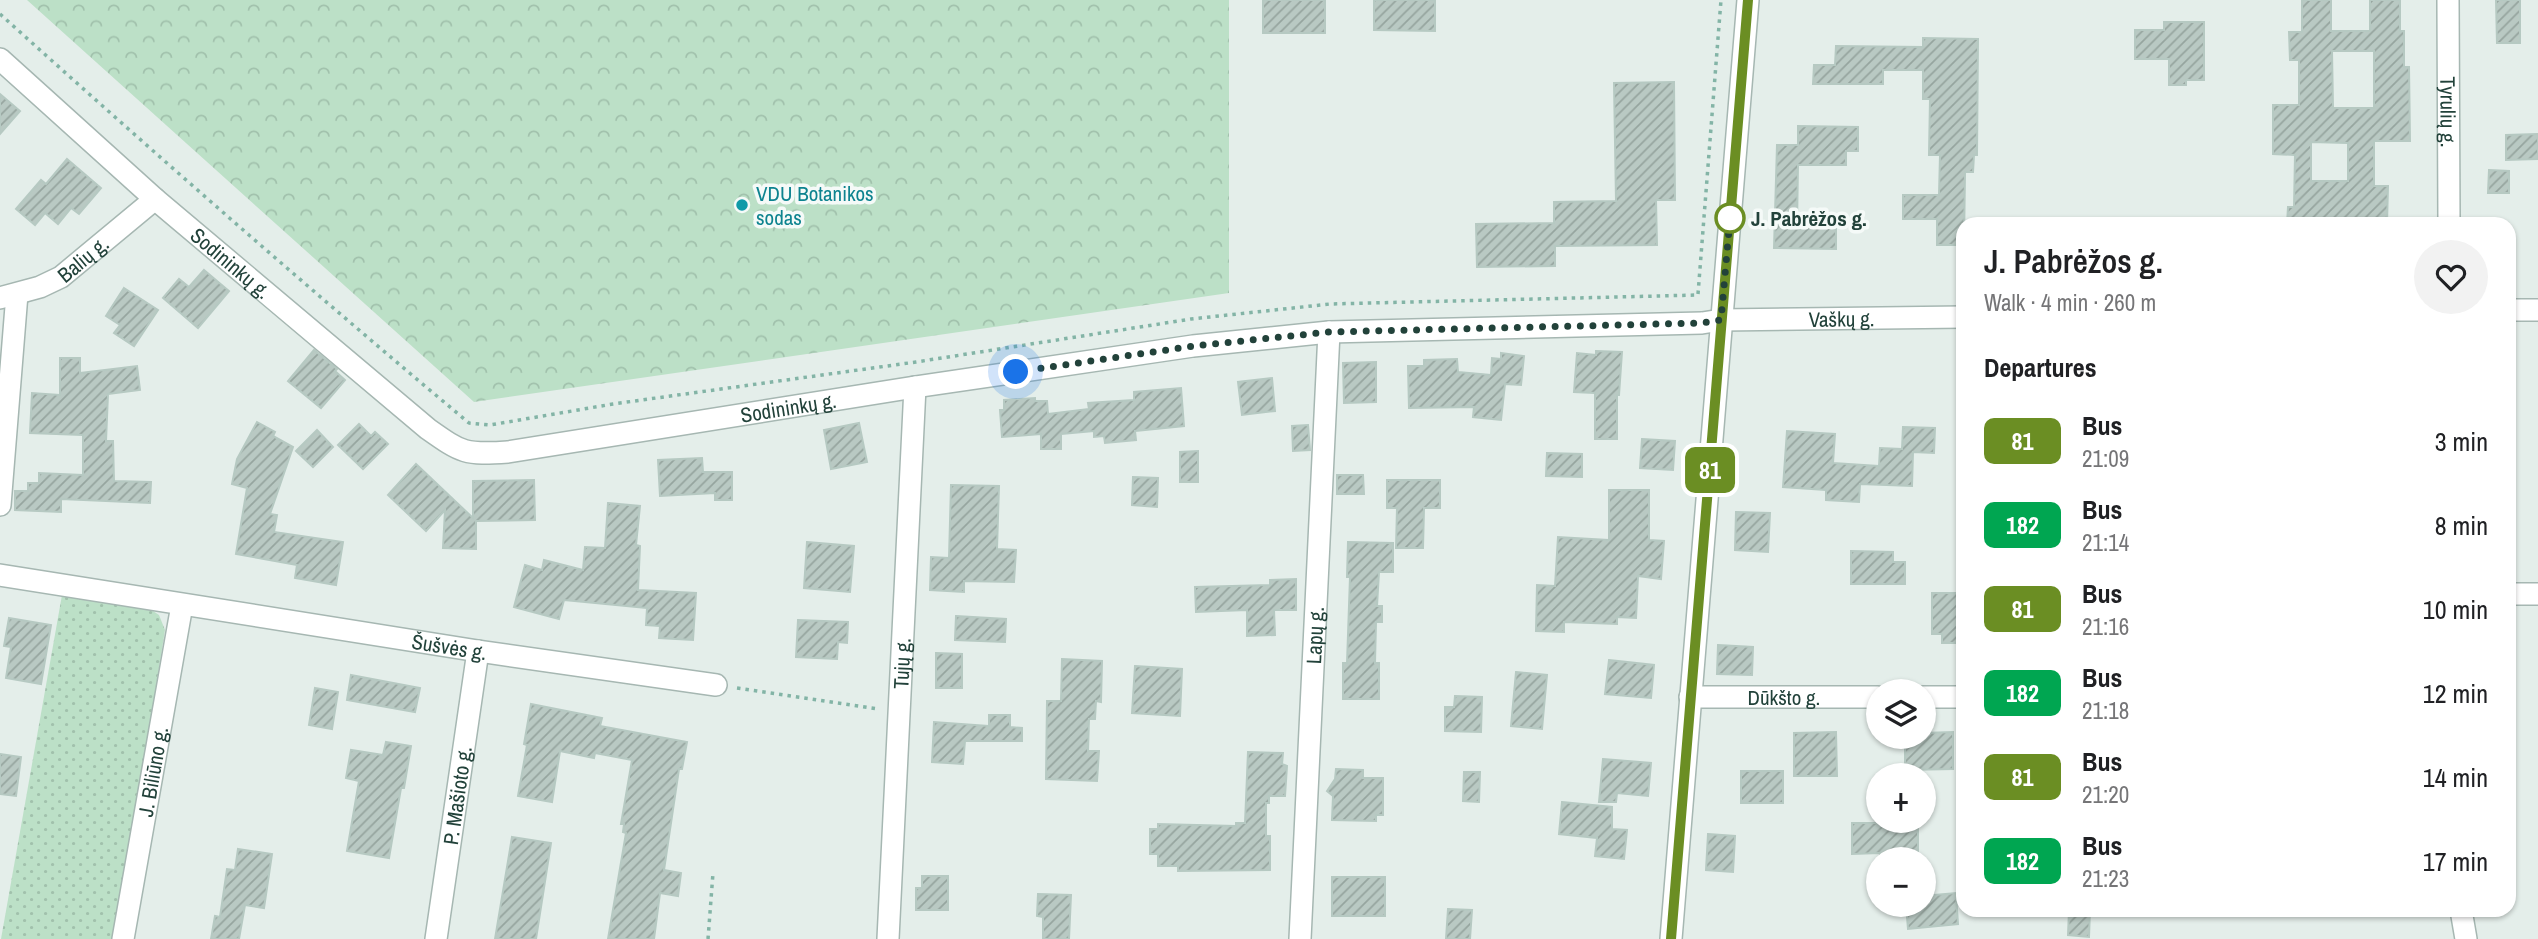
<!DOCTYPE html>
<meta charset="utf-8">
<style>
body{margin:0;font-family:"Archivo Narrow",sans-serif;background:#f2f2f2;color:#202124;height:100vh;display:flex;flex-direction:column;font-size:26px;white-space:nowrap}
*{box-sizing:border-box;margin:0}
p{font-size:23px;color:#757577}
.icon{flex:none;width:38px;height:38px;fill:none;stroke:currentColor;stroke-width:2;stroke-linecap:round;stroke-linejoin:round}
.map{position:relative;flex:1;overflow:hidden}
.panel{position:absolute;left:1956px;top:217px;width:560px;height:700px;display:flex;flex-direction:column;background:#fff;border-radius:21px;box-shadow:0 2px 5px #0004}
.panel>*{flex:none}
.badge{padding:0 14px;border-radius:10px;font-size:24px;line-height:46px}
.controls{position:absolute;left:1866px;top:679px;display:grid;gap:14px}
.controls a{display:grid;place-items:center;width:70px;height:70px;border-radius:50%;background:#fff;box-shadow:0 2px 5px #0004;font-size:35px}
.you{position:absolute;width:35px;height:35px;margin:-18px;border:5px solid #fff;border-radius:50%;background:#1a73e8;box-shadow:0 0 0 10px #1a73e833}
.map>.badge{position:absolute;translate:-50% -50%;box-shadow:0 0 0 4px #fff}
h2{padding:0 28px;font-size:26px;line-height:63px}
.round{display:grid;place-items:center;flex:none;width:74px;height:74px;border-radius:37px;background:#f2f2f2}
.head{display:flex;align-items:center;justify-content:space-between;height:119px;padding:0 28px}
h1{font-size:33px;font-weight:600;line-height:52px}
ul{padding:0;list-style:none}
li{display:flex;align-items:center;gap:21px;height:84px;padding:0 28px}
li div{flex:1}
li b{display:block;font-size:26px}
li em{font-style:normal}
li .badge{min-width:77px;font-weight:700;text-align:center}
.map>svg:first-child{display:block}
.grass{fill:url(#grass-dots)}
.forest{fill:url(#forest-crowns)}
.building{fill:url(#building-hatch);stroke:#b6c9c2;stroke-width:2;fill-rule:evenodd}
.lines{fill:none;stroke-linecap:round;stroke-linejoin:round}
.minor-casing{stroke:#a6b7b2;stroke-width:24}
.path{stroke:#83b4a6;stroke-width:3.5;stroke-dasharray:3.5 5;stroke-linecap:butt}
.minor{stroke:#fff;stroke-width:21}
.line-casing{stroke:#fff;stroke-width:16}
.line{stroke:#6b8e23;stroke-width:10}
.walk{stroke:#22423a;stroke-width:7;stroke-dasharray:0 12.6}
.culture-dot{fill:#0f9aa8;stroke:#f5faf8;stroke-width:2.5}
.stop-dot{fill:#fff;stroke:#6b8e23;stroke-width:3.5}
.labels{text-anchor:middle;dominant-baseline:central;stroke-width:7;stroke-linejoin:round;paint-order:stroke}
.street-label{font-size:21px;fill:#22423a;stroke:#f5faf8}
.culture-label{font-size:21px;fill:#0d838f;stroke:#f5faf8;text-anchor:start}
.stop-label{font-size:21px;font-weight:bold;fill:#22423a;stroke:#f5faf8;text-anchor:start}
</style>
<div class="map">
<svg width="2538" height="939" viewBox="0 0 2538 939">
<defs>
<pattern id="grass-dots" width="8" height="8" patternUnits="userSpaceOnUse" patternTransform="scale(1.75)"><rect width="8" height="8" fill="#bce0c7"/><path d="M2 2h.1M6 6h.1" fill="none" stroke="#a1c1ac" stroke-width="1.8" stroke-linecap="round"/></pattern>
<pattern id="forest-crowns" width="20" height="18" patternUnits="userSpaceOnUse" patternTransform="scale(1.75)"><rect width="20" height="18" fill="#bce0c7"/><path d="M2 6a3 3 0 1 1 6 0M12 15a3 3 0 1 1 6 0" fill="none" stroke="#a1c1ac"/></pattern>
<pattern id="building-hatch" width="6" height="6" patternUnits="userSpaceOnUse" patternTransform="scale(1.75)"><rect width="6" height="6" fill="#b9c9c3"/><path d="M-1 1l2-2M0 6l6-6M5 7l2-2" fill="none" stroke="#96a59f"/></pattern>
</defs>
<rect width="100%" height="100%" fill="#e4eeea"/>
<polygon class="grass" points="62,595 147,607 159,615 165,630 116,939 1,939"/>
<polygon class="forest" points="27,0 1229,0 1229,293 474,402"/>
<g class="building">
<rect x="1263" y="0" width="62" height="33"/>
<polygon points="1374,0 1435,0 1435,31 1374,30"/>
<path d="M2302,0H2331V31H2370V0H2400V31H2404V67H2409L2410,141H2374V186H2388L2387,224H2287L2288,207H2294L2295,155L2273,154V105H2299V60H2290L2289,32H2302ZM2332,51H2374V108H2333ZM2311,142L2348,143V181H2311Z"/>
<polygon points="2496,0 2520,0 2520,43 2497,43"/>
<polygon points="2164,22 2204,22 2204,80 2186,80 2186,85 2169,85 2169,59 2135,59 2135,30 2164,30"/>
<polygon points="1923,38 1978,39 1977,155 1974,155 1973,172 1965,172 1964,245 1937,245 1937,219 1903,219 1903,195 1939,195 1940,155 1929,155 1930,99 1923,99 1923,70 1883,70 1883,84 1813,84 1814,65 1835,65 1836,46 1923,47"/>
<polygon points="1674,82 1675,200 1656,200 1657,245 1555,246 1555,266 1477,267 1476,224 1554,223 1554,202 1616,201 1614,83"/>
<polygon points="0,94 20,111 0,134"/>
<polygon points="1798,126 1858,127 1858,151 1846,151 1846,165 1798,165 1797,226 1836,226 1836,249 1774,248 1777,145 1798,145"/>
<polygon points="2538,134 2538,159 2506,160 2506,135"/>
<polygon points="67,159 101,188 79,214 71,208 58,224 45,213 35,225 16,209 41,180 46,184"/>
<polygon points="2489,170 2509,171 2509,193 2488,193"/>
<polygon points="204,270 229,291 198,328 163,298 179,279 189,287"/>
<polygon points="124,288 158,310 134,346 114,333 120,325 106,316"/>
<polygon points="314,350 337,369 335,371 345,380 321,408 288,381"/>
<polygon points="1596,351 1622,352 1619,395 1617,395 1617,439 1595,439 1595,393 1574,392 1577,353 1596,355"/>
<polygon points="1501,353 1524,356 1521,385 1505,384 1501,420 1473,417 1474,407 1409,408 1408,366 1424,366 1424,360 1457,359 1458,372 1491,375 1492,358 1501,359"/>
<polygon points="60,358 80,358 80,373 137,366 140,390 108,394 106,441 113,441 114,481 151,482 150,503 61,499 61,512 15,510 15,491 28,491 28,483 39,483 39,473 83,475 83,435 30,433 32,393 60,395"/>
<polygon points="1376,362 1376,402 1344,403 1343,363"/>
<polygon points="1272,378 1275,411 1242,415 1238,382"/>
<polygon points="1181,388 1184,426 1135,431 1136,440 1105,443 1104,436 1094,437 1094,431 1061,434 1061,449 1041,449 1041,434 1002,437 1000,410 1004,410 1004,400 1035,398 1035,401 1047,401 1048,414 1089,409 1088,403 1134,400 1134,392"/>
<polygon points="257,422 275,432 273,436 293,447 270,514 277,515 274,532 343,542 336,585 295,578 297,565 236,554 247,488 232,484 237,459"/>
<polygon points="859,423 867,462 831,469 824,430"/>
<polygon points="359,424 371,436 375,432 388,444 363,469 338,445"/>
<polygon points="1308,425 1310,450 1293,451 1292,426"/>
<polygon points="1903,427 1935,428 1934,453 1913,452 1912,486 1860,484 1859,502 1826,500 1826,490 1783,487 1787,431 1835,434 1833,463 1879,466 1880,448 1902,449"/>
<polygon points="317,430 333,447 313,467 296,451"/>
<polygon points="1642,439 1675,441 1673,470 1640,468"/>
<polygon points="1198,451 1198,482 1180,482 1180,452"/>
<polygon points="1547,453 1582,454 1582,477 1546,476"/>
<polygon points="702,458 703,472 732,472 732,500 715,500 715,493 660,496 658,460"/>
<polygon points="416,464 473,518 473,481 534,480 535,520 476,521 476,549 443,548 445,510 426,531 388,495"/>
<polygon points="1337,475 1363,475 1364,494 1337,494"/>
<polygon points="1133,477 1158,478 1157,507 1132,505"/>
<polygon points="1387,480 1440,480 1440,508 1424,508 1423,548 1396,548 1397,508 1387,508"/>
<polygon points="951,485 999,486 997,549 1016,550 1014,582 964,581 964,592 930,590 931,557 949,558"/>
<polygon points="1609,490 1649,490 1649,540 1664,541 1661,579 1638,576 1636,618 1617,617 1617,624 1564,622 1564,632 1536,631 1537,585 1555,586 1558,537 1609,540"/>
<polygon points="608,503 640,506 636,545 640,546 638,590 696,593 693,640 659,638 660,626 646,625 647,608 564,600 559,619 514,607 525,565 542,570 544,560 583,570 585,547 605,548"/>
<polygon points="1736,512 1770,513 1768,552 1735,550"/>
<polygon points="807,542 854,546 850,592 804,588"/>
<polygon points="1348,542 1393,543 1393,572 1379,572 1377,606 1382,606 1382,622 1376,622 1375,663 1379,663 1379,699 1343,699 1343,663 1347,663 1350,577 1347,577"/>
<polygon points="1851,551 1893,552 1893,562 1905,562 1905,584 1851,584"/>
<polygon points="1296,579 1296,610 1274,610 1275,635 1247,636 1247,610 1196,612 1195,587 1270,585 1270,580"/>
<polygon points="1932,593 1964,593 1964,635 1960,635 1960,643 1942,643 1942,634 1932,634"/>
<polygon points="956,616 1006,619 1005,642 955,640"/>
<polygon points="9,618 51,625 41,684 6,678 11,647 4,646"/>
<polygon points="798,620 848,622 847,643 838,642 837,659 796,657"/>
<polygon points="1718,645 1753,647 1752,675 1717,674"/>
<polygon points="936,653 962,654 962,688 936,688"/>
<polygon points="1062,659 1102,661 1101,702 1096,701 1095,719 1089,719 1088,751 1099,751 1097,781 1046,779 1047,701 1061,701"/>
<polygon points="1609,660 1654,665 1651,698 1605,694"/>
<polygon points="1135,666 1182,669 1180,716 1132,713"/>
<polygon points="1516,672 1547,675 1542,729 1511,726"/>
<polygon points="351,675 420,688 415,712 347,700"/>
<polygon points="315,688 338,692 332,729 309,725"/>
<polygon points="1455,696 1482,697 1481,732 1445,731 1445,707 1454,707"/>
<polygon points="531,704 602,718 600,726 687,742 682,769 679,769 664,870 681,873 678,896 660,893 654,939 608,939 626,833 623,832 624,824 621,824 632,760 595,753 594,758 560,751 552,802 518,796 527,745 524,744"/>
<polygon points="989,715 1010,715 1010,727 1022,728 1022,741 965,741 963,764 932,762 934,722 989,726"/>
<polygon points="1836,732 1837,776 1794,776 1794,733"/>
<polygon points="1953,732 1953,769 1905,770 1905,737 1923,737 1923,733"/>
<polygon points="386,742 411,746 404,788 401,788 389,858 347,851 359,781 346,778 351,750 383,755"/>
<polygon points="1248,752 1283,753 1282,764 1287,766 1285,796 1269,796 1269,803 1266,803 1266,836 1270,836 1270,870 1178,871 1178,866 1158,866 1158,854 1150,854 1150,829 1158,829 1158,824 1236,826 1236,823 1245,823"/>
<polygon points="0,754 21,757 16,796 0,794"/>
<polygon points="1603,759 1651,763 1648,796 1617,793 1616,802 1599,802"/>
<polygon points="1336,769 1363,770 1363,778 1383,778 1383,815 1376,815 1376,821 1332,820 1333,796 1327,791 1335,779"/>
<rect x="1741" y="771" width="42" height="32"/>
<polygon points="1464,772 1480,772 1479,802 1463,801"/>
<polygon points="1562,802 1612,807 1612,829 1627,830 1624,859 1595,856 1597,838 1559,834"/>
<polygon points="1852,823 1918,823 1918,859 1880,859 1880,853 1852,854"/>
<polygon points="1708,834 1735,836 1733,872 1706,870"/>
<polygon points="512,837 551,843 536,939 495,939"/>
<polygon points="238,849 272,854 264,908 245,905 239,939 211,939 215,916 220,917 227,869 235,870"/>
<polygon points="922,876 948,876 948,910 916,910 916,888 922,888"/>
<rect x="1332" y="877" width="53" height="39"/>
<polygon points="1956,893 1958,924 1908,929 1906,905 1923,905 1923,896"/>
<polygon points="1038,894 1071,895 1069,939 1043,939 1043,917 1037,916"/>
<polygon points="1448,909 1472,910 1470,939 1446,939"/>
<polygon points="2069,910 2090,910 2089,937 2068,935"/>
</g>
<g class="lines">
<g class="minor-casing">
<g id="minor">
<path id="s1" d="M2448,0L2449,224"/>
<path id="s2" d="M0,59L155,199L428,429C462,453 465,455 508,452L915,387L1193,346L1329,332L1702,323L1721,320L1964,317"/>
<path id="s3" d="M0,298L40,287L61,277L155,199"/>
<polyline points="2510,310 2538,310"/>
<polyline points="0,505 17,294"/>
<path id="s4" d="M0,575L478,651L716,685"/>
<polyline points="2510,594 2538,594"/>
<path id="s5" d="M1690,697H1878"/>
<polyline points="1923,697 1964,697"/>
<polyline points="2461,910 2466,939"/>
<path id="s6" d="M123,939L182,605"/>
<path id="s7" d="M436,939L478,651"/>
<path id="s8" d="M888,939L915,387"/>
<path id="s9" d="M1300,939L1329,332"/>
<polyline points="1671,939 1748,0"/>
</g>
</g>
<g class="path">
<path d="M0,14C154,153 310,290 469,423L490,425L613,404L916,362L1191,319L1330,304L1698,295"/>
<polyline points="1698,294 1721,0"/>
<polyline points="737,688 878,709"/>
<polyline points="708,939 713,873"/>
</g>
<use href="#minor" class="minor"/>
</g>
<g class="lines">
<g class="line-casing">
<polyline id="line" points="1671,939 1748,0"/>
</g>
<use href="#line" class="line"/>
<polyline class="walk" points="1016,372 1194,346 1329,332 1702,323 1721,320 1731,207 1730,218"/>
</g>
<circle class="culture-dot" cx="742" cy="205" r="7"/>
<circle class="stop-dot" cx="1730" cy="218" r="14"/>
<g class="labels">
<g class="street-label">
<text stroke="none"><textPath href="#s1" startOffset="112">Tyrulių g.</textPath></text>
<text stroke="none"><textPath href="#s3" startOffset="93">Balių g.</textPath></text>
<text stroke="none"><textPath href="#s2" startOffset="308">Sodininkų g.</textPath></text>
<text stroke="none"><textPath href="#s2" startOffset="1995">Vaškų g.</textPath></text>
<text stroke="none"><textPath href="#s2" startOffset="936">Sodininkų g.</textPath></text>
<text stroke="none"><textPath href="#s9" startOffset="304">Lapų g.</textPath></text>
<text stroke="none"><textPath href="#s4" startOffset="455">Šušvės g.</textPath></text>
<text stroke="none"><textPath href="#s8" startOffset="276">Tujų g.</textPath></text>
<text stroke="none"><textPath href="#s5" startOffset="94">Dūkšto g.</textPath></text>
<text stroke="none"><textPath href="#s6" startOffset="170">J. Biliūno g.</textPath></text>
<text stroke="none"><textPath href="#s7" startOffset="145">P. Mašioto g.</textPath></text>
</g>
<g class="culture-label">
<text x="756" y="193">VDU Botanikos<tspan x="756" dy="24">sodas</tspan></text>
</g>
<g class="stop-label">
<text x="1751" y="218">J. Pabrėžos g.</text>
</g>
</g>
</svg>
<div class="controls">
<a><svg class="icon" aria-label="layers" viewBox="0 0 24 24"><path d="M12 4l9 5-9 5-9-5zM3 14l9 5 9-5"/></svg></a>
<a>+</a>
<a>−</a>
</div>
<div class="you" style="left:1016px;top:372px"></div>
<b class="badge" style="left:1710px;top:470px;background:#6b8e23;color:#fff">81</b>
<section class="panel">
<div class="head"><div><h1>J. Pabrėžos g.</h1><p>Walk · 4 min · 260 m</p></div><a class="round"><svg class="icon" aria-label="heart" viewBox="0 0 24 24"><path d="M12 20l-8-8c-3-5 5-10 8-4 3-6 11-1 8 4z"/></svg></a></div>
<h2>Departures</h2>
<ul>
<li><span class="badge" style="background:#6b8e23;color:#fff">81</span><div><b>Bus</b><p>21:09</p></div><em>3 min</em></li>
<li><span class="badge" style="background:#00a651;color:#fff">182</span><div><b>Bus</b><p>21:14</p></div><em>8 min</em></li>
<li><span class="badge" style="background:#6b8e23;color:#fff">81</span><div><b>Bus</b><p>21:16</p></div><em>10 min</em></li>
<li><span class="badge" style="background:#00a651;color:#fff">182</span><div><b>Bus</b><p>21:18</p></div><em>12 min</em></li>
<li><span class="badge" style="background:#6b8e23;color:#fff">81</span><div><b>Bus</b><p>21:20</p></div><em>14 min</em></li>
<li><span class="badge" style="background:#00a651;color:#fff">182</span><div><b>Bus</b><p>21:23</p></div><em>17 min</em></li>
</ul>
</section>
</div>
